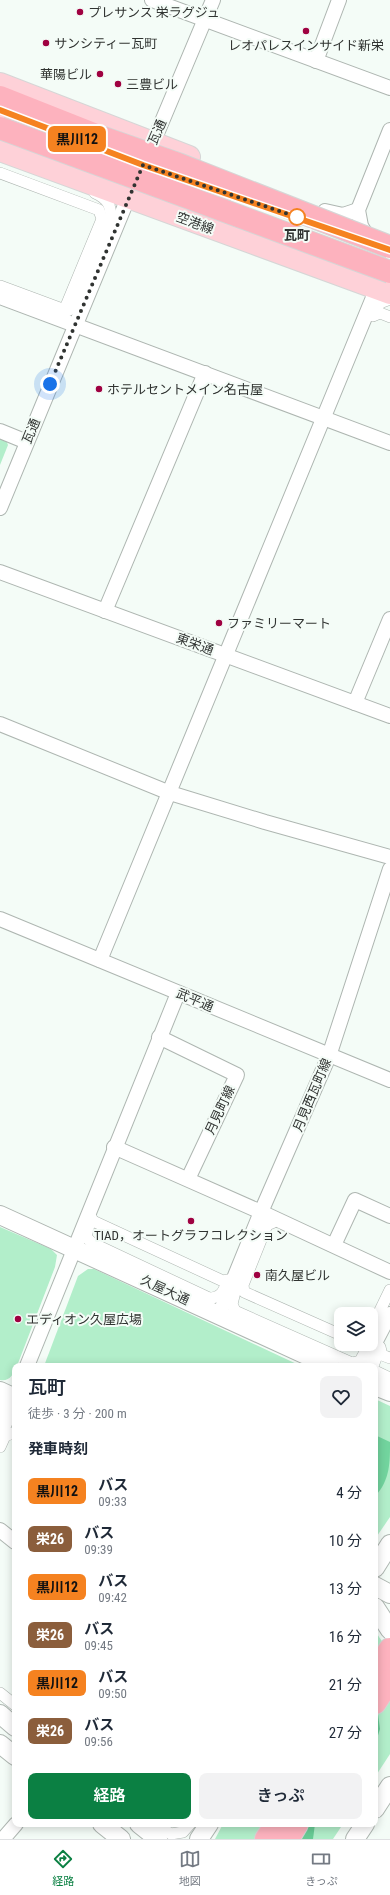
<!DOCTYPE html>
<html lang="ja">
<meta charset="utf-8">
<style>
body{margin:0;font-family:"Roboto Condensed","Noto Sans JP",sans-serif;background:#f2f2f3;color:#1f2937;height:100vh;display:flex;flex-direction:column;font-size:15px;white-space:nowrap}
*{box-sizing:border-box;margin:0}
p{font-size:13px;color:#747a83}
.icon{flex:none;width:22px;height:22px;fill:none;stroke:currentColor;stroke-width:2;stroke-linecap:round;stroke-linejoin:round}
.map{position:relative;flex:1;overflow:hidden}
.side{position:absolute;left:12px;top:1363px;width:366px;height:464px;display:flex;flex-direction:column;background:#fff;border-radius:8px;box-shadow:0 2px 10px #0003}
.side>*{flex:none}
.badge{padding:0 8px;border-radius:6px;font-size:14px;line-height:26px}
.tools{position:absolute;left:334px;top:1307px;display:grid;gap:8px}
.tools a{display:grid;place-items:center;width:44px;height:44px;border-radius:8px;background:#fff;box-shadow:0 2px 10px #0003;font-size:20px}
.you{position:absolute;width:20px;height:20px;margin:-10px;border:3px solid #fff;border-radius:50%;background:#1a73e8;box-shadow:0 0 0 6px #1a73e833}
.map>.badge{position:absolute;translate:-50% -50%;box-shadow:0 0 0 2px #fff}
h2{padding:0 16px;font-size:15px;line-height:36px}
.round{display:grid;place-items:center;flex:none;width:42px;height:42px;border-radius:8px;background:#f2f2f3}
.head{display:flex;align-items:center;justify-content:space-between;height:68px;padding:0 16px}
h1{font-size:19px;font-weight:600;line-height:30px}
.button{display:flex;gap:8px;margin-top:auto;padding:8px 16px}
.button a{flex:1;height:46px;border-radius:8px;background:#0b8043;color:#fff;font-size:16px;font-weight:600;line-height:46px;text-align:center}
.button a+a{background:#f2f2f3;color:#1f2937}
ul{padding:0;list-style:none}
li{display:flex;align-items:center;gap:12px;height:48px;padding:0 16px}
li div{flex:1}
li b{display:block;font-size:15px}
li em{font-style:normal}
li .badge{min-width:44px;font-weight:700;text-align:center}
.menu{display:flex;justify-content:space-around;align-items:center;height:56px;border-top:1px solid #e0e1e3;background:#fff;font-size:11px;color:#747a83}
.menu a{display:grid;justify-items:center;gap:2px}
.menu .current{color:#0b8043}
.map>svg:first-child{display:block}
.green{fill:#b2eeca}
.forest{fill:#72d49e}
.water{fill:#68cb95}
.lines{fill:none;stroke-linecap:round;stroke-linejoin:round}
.pedestrian-casing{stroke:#aeb6b1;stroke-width:12}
.minor-casing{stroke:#aeb6b1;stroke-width:16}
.tertiary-casing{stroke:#aeb6b1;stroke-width:20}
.primary-casing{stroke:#d6d6d6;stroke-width:24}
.motorway-casing{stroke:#d6d6d6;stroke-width:24}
.pedestrian{stroke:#fff;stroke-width:11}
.minor{stroke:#fff;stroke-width:14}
.tertiary{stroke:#fff;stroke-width:18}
.primary{stroke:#fed1d8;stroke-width:22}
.motorway{stroke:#fdb2be;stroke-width:22}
.motorway-bridge-casing{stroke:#d6d6d6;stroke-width:24;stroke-linecap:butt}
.motorway-bridge{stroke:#fdb2be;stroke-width:22}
.line-casing{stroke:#fff;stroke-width:9}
.line{stroke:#f58220;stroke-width:6}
.walk{stroke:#303331;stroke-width:4;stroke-dasharray:0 7.2}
.poi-dot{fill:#9f0141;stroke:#f4fcf7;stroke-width:1.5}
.stop-dot{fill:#fff;stroke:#f58220;stroke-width:2}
.labels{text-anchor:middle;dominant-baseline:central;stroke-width:4;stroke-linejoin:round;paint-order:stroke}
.poi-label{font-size:13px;fill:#303331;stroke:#f4fcf7;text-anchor:start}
.street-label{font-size:13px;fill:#303331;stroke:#f4fcf7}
.stop-label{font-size:13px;font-weight:bold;fill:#303331;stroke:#f4fcf7}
</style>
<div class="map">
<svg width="390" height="1839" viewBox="0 0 390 1839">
<rect width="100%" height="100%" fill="#f4fcf7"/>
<g class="green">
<polygon points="0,438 6,440 8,445 0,465"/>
<path d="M0,1227L51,1249L57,1255L55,1267L17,1366H15C15,1374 9,1382 0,1380Z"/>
<polygon points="88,1269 94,1269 301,1366 44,1366 78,1276"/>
<polygon points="375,1399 390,1406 390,1517 375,1539"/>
<polygon points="375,1631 390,1653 390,1754 375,1777"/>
<polygon points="223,1824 343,1824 333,1839 215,1839"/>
</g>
<path class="forest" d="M375,1435L390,1442C390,1462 390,1481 375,1496Z"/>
<g class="water">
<polygon points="375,1665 382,1698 378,1714 380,1729 375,1745"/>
<polygon points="266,1824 315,1824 313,1839 260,1839"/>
</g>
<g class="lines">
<g class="pedestrian-casing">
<g id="pedestrian">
<polyline points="0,173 99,210 102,219 66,306 62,309 0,286"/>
<polyline points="390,299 380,303 373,316 380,313 390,317"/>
<path d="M49,309L63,313L75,307L111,219C111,205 108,199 95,193"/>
<path d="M91,1217L93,1221L223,1281L228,1280C224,1290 222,1298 209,1298L92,1243L86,1237Z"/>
<polyline points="257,1237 264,1223 272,1223 267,1225 243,1285 244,1292 341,1335"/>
<polyline points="236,1288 232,1304 235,1311 352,1363 360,1361 365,1352"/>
<polyline points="371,1329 390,1290"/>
<polyline points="380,1347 382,1355 390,1358"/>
<polyline points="373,1366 379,1350"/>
<polyline points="375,1371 390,1378"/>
<polyline points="0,1402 2,1408 0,1413"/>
<polyline points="0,1438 10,1416 15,1414"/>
<polyline points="0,1447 5,1436 13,1433 15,1434"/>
<polyline points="0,1693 15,1705"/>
<polyline points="155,1824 171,1834 183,1832 190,1824"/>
</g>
</g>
<g class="minor-casing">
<g id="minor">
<polyline points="152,0 390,88"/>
<polyline points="316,61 339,0"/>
<polyline points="150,150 213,0"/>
<polyline points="325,211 343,215 358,210"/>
<polyline points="370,240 361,226 358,210 390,130"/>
<polyline points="0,297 390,443"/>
<polyline points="0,431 27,442"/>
<polyline points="0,508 131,191"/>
<polyline points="0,572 390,716"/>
<polyline points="105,611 205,373"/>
<polyline points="355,703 390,619"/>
<polyline points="0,724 170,793 265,822 390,857"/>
<polyline points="0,919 390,1080"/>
<polyline points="100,960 377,288"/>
<polyline points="159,1037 237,1075 188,1179"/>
<polyline points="114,1147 261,1212 390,1272"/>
<polyline points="334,1245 355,1200 390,1216"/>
<polyline points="219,1315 261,1212 329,1056 390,869"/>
<polyline points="27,1366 178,993"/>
<polyline points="363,1366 390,1314"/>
<polyline points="0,1428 15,1396"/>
<polyline points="0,1530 15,1542"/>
<polyline points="3,1839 16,1824"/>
</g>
</g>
<g class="tertiary-casing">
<g id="tertiary">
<polyline points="0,1215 330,1366"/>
<polyline points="375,1386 390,1392"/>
<polyline points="0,1391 15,1398"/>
<polyline points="375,1568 390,1544"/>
<polyline points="375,1586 390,1594"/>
<polyline points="375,1607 390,1630"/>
<polyline points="0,1714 15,1727"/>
<polyline points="0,1744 15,1756"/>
<polyline points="375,1809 390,1786"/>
<polyline points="102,1824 121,1839"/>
<polyline points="139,1824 158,1839"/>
<polyline points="199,1839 209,1824"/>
<polyline points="355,1839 365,1824"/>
</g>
</g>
<g class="primary-casing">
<g id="primary">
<polyline points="0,84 189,157"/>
<polyline points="0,110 143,165 222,192"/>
<polyline points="0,150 390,293"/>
</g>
</g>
<g class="motorway-casing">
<g id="motorway">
<polyline points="0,97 101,137"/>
<polyline points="375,1671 390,1649"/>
<polyline points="375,1703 390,1680"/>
<polyline points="266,1839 276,1824"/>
<polyline points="288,1839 297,1824"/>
</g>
</g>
<use href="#pedestrian" class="pedestrian"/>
<use href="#minor" class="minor"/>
<use href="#tertiary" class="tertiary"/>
<use href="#primary" class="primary"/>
<use href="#motorway" class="motorway"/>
<g class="motorway-bridge-casing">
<g id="motorway-bridge">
<polyline points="0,128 390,272"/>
<polyline points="101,137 178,164 390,247"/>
</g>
</g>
<use href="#motorway-bridge" class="motorway-bridge"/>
</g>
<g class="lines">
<g class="line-casing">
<polyline id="line" points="0,110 143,165 390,250"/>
</g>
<use href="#line" class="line"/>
<polyline class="walk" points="50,384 143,165 297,217"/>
</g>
<g class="poi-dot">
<circle cx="80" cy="12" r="4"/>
<circle cx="306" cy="31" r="4"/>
<circle cx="46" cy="43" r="4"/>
<circle cx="100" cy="74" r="4"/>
<circle cx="118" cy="84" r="4"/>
<circle cx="99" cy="389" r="4"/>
<circle cx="219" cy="623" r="4"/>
<circle cx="191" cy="1221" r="4"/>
<circle cx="257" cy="1275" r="4"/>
<circle cx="18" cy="1319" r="4"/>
</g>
<circle class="stop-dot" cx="297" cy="217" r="8"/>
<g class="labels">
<g class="poi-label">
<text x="88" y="12">プレサンス 栄ラグジュ</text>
<text x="54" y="43">サンシティー瓦町</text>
<text x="306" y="45" text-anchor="middle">レオパレスインサイド新栄</text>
<text x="92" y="74" text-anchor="end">華陽ビル</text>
<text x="126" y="84">三豊ビル</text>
<text x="107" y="389">ホテルセントメイン名古屋</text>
<text x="227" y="623">ファミリーマート</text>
<text x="191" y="1235" text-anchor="middle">TIAD，オートグラフコレクション</text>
<text x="265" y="1275">南久屋ビル</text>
<text x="26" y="1319">エディオン久屋広場</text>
</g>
<g class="street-label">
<text transform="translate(157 132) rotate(-67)">瓦通</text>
<text transform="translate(195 223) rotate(20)">空港線</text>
<text transform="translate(31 431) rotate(-68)">瓦通</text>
<text transform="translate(195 644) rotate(20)">東栄通</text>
<text transform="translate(195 1000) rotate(23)">武平通</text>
<text transform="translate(312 1095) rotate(-67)">月見西瓦町線</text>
<text transform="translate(220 1110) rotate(-65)">月見町線</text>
<text transform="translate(165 1290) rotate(25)">久屋大通</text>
</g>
<g class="stop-label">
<text x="297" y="235">瓦町</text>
</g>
</g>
</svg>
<div class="tools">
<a><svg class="icon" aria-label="layers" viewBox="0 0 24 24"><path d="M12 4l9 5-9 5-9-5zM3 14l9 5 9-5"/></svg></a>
</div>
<div class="you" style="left:50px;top:384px"></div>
<b class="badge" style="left:77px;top:139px;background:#f58220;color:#111">黒川12</b>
<section class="side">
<div class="head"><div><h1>瓦町</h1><p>徒歩 · 3 分 · 200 m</p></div><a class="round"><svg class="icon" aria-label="heart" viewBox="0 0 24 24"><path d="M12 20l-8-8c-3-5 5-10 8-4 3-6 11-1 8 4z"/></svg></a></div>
<h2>発車時刻</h2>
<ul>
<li><span class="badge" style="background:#f58220;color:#111">黒川12</span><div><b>バス</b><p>09:33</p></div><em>4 分</em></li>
<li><span class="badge" style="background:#8b5e3c;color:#fff">栄26</span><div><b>バス</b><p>09:39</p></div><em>10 分</em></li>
<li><span class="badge" style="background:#f58220;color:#111">黒川12</span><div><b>バス</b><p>09:42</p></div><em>13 分</em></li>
<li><span class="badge" style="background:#8b5e3c;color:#fff">栄26</span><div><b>バス</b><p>09:45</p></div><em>16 分</em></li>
<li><span class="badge" style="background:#f58220;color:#111">黒川12</span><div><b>バス</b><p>09:50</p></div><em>21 分</em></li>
<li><span class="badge" style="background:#8b5e3c;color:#fff">栄26</span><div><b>バス</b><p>09:56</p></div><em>27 分</em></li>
</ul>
<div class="button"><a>経路</a><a>きっぷ</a></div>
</section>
</div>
<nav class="menu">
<a class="current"><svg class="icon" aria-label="directions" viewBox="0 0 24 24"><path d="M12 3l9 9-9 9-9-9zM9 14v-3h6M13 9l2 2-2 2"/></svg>経路</a>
<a><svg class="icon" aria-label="map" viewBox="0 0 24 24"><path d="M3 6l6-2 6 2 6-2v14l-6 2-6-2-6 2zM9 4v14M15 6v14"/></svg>地図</a>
<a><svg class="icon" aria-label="tickets" viewBox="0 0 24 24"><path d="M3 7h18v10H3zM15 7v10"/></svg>きっぷ</a>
</nav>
